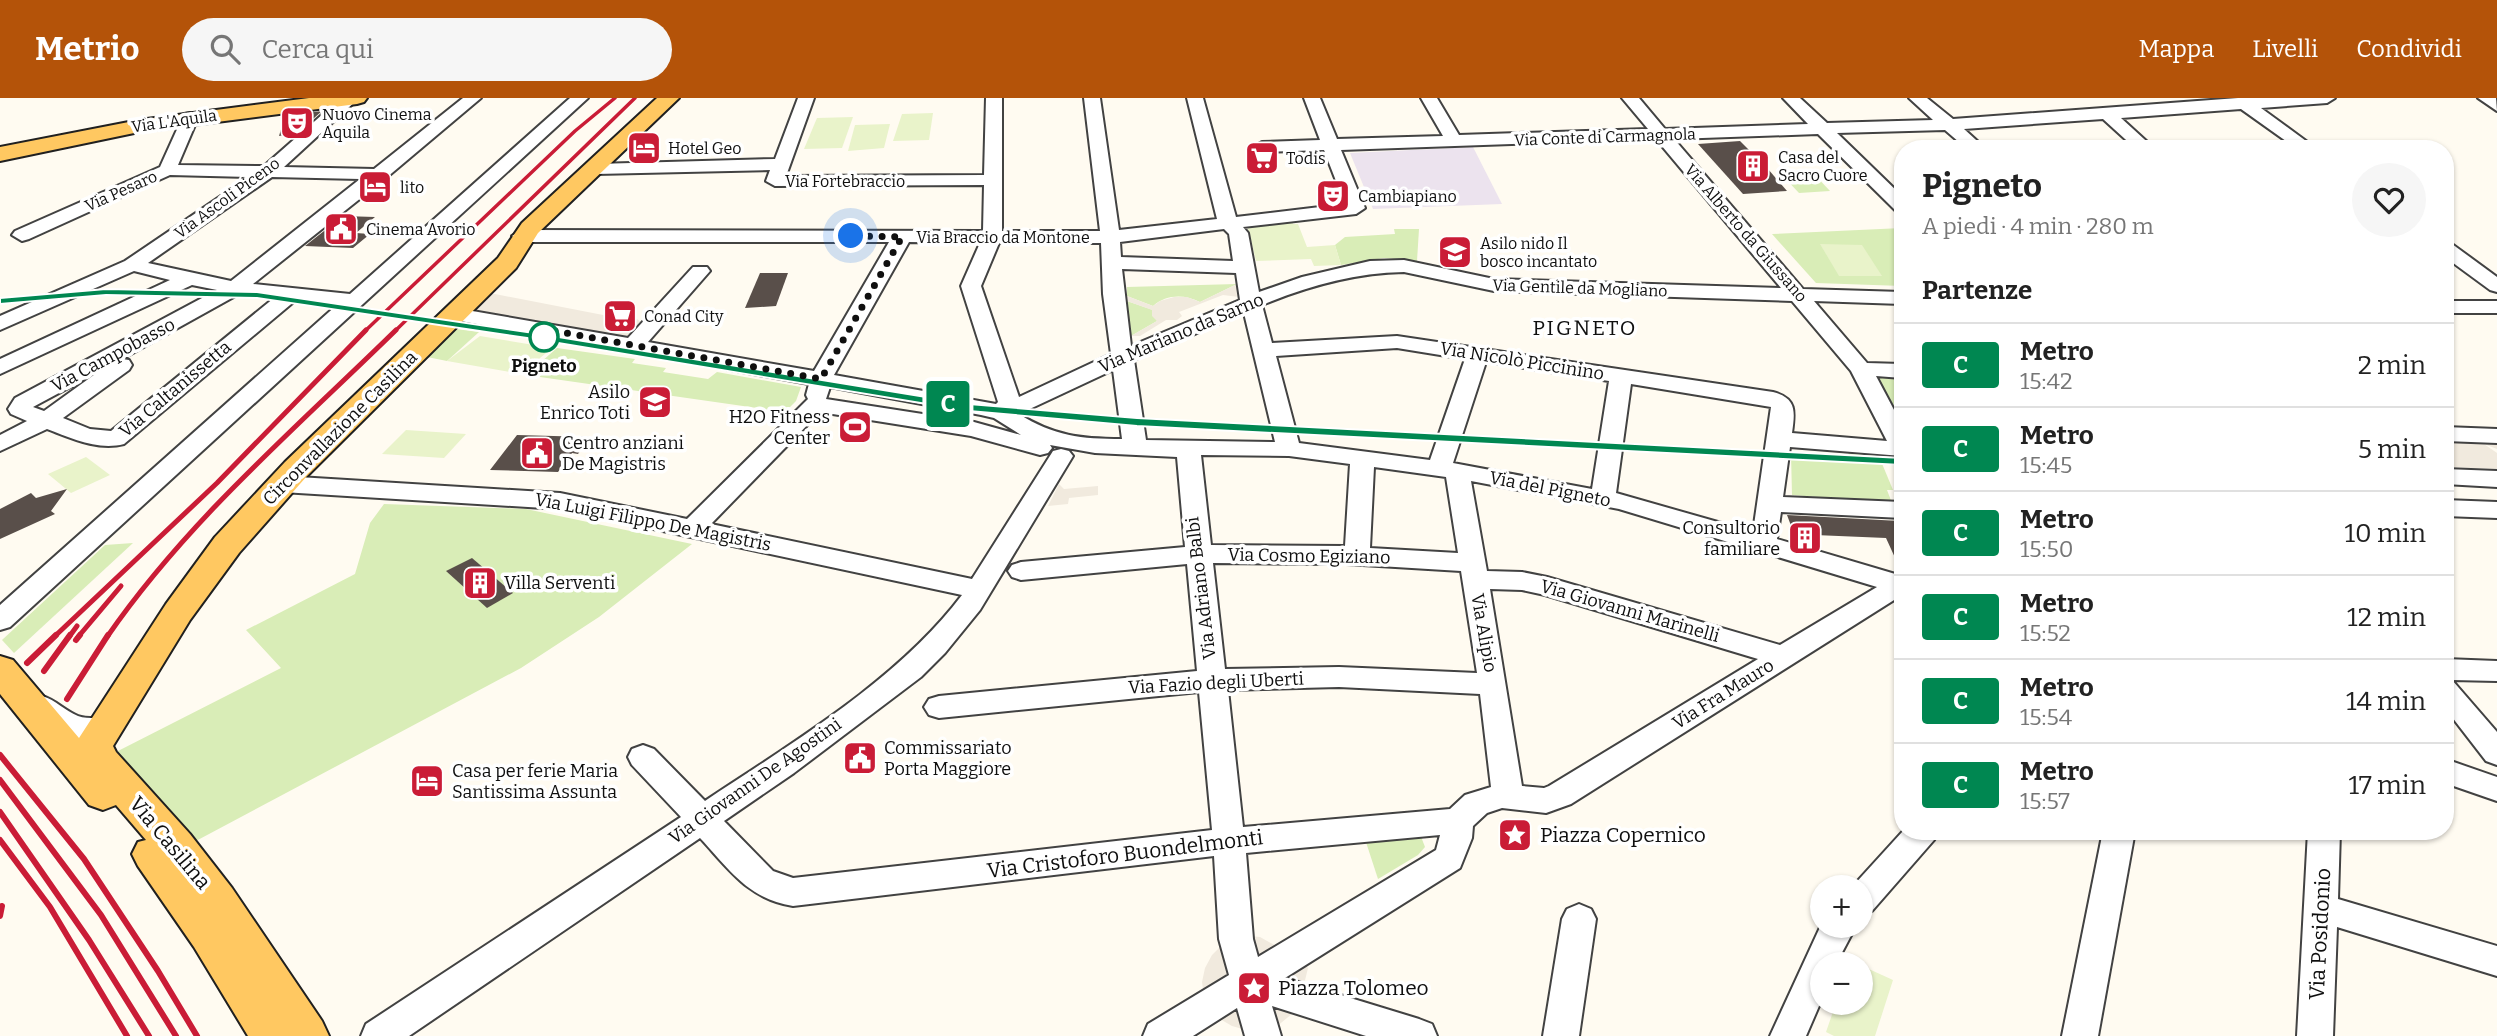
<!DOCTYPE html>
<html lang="it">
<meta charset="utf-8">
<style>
body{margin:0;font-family:Bitter,serif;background:#f6f6f6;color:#222;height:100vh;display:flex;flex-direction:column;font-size:26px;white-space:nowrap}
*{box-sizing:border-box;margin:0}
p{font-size:23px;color:#767676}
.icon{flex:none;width:38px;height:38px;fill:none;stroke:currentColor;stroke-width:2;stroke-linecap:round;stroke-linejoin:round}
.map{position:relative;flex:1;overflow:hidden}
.sheet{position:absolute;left:1894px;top:42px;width:560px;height:700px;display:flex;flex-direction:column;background:#fff;border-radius:28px;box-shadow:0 2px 5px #0004}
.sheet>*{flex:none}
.badge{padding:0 14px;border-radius:5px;font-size:24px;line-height:46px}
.fabs{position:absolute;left:1810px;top:777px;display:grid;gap:14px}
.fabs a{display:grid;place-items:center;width:63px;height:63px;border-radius:50%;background:#fff;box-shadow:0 2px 5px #0004;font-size:35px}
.you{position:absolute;width:35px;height:35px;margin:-18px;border:5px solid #fff;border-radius:50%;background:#1a73e8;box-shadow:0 0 0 10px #1a73e833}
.map>.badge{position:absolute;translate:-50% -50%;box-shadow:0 0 0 4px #fff}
h2{padding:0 28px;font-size:26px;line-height:63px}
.round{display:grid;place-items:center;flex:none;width:74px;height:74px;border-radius:37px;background:#f6f6f6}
.headline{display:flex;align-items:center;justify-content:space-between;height:119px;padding:0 28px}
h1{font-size:33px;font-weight:700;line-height:52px}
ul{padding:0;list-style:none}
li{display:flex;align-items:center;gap:21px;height:84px;padding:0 28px;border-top:2px solid #e0e0e0}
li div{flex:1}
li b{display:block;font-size:26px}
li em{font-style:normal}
li .badge{min-width:77px;font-weight:700;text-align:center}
header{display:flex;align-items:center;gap:42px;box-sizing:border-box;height:98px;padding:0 35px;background:#b45309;color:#fff}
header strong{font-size:33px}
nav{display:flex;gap:38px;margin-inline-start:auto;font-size:24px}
.search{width:490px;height:63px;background:#f6f6f6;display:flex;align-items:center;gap:18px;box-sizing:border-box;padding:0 24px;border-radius:38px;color:#767676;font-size:26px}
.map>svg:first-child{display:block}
.industrial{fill:#ece3ee}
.green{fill:#d9edb7}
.pitch{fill:#e9f3ca}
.plaza{fill:#f1eade}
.building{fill:#594f4a}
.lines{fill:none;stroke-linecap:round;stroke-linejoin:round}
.minor-casing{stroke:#424242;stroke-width:4}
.major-casing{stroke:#202020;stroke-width:4}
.minor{fill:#fff;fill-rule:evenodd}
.major{fill:#ffc861;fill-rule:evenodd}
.rail-far2{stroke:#ca1c36;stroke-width:3.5}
.rail-far1{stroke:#ca1c36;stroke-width:5}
.rail{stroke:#ca1c36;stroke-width:6}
.line{fill:#008751;stroke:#fff;stroke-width:2}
.walk{stroke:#0f0f0f;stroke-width:7;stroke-dasharray:0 12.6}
.stop-dot{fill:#fff;stroke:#008751;stroke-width:3.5}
.labels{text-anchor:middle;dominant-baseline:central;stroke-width:7;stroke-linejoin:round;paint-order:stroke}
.far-poi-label{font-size:16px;fill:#0f0f0f;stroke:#fff;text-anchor:start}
.far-street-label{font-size:16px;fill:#0f0f0f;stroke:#fff}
.street-label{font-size:18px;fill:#0f0f0f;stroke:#fff}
.stop-label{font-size:18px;font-weight:bold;fill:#0f0f0f;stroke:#fff}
.poi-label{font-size:18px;fill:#0f0f0f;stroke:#fff;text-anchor:start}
.quarter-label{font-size:21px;letter-spacing:2px;fill:#0f0f0f;stroke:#fff}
.near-poi-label{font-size:21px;fill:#0f0f0f;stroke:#fff;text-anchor:start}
.near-street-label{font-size:21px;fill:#0f0f0f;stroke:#fff}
</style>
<header>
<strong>Metrio</strong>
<div class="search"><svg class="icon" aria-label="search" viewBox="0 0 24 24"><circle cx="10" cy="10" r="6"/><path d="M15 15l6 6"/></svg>Cerca qui</div>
<nav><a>Mappa</a><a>Livelli</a><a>Condividi</a></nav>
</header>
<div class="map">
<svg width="2497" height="938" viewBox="0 0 2497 938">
<rect width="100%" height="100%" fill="#fffbf1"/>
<polygon class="industrial" points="1473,49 1502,106 1373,111 1350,55"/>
<g class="green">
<polygon points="1813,75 1830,93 1799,95 1783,78"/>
<polygon points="1902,130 1902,188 1816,185 1772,136"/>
<polygon points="1394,131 1419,131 1417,163 1384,160 1341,167 1335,147 1345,139 1395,136"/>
<path d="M1237,186L1200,204C1185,196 1166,196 1153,208L1127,198V189Z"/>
<polygon points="1127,203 1153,212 1157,223 1131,238"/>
<polygon points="456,231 479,234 447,263 422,258"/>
<polygon points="557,250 635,261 632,265 666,270 663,274 708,281 717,274 801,289 796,303 785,314 526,277"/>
<path d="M1874,279L1902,280V319C1893,304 1882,294 1874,279Z"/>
<polygon points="1848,354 1878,356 1893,392 1887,392 1892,405 1792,397 1791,356 1850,362"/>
<polygon points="384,406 526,411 692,446 599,519 521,570 194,744 116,654 281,570 246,532 355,476 370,425"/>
<polygon points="133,445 14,555 2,542 105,447"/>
<polygon points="1363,735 1420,736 1425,749 1418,757 1378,781"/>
</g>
<g class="pitch">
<polygon points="933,15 929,42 893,43 902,16"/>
<polygon points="853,19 842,50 804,51 817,20"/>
<polygon points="890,26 884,50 848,53 855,27"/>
<polygon points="1292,121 1293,126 1298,126 1307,149 1335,147 1341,167 1314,168 1311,161 1256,163 1247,127"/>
<polygon points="1820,146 1862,147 1882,178 1839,178"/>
<polygon points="480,238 552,250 521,276 447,263"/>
<polygon points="406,332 466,336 444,360 382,356"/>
<polygon points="86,359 110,377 71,395 48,376"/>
<polygon points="1860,867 1893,882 1875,938 1834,938 1826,934 1836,905 1860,905"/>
</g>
<g class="plaza">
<polygon points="1237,186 1239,199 1223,197 1179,214 1182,218 1177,222 1166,222 1140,238 1131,238 1157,223 1152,218 1152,212 1127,203 1127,198 1153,208 1160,203 1174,199 1187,199 1200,204"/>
<polygon points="495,196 634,223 637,221 645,227 629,240 476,212 485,197"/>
<polygon points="2445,342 2497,344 2497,351 2484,346 2497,355 2497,371 2445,369 2445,362 2453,362 2445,357"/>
<polygon points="1059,386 1064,391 1098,388 1098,397 1069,400 1068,406 1048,408"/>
<polygon points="1250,838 1260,839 1278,849 1287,845 1308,870 1298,911 1276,929 1246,932 1232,928 1220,921 1204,898 1202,884 1205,870 1212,857 1222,847"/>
</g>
<g class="building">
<polygon points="322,13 297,35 279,38 285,18"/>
<polygon points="1740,43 1768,71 1787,93 1743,96 1698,46"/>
<polygon points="343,118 375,119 356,135 370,136 353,150 305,148"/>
<polygon points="760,175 788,175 776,208 745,210"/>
<polygon points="517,337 590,339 578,356 572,355 558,374 490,372"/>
<polygon points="67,391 51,413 55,416 0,441 0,411 31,395 36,400"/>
<polygon points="1787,417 1900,423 1902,429 1902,475 1886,440 1815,437 1817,442 1796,441"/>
<polygon points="472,460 513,495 487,510 446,473"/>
</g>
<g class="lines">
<g class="minor-casing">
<g id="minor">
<path d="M341,0H359L284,69L374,71L463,0H481L386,80L253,186L350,196L570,0H588L10,529L0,532V507L338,206L296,202L124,346C98,353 71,340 47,331L0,353V337L27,323L11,316L8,311L15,300L217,192L192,187L0,276V261L170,182L134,173L0,232V218L125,163L249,79L170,77L29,141L22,143L12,137L15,133L160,69L184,16L190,15L198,20L178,67L264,68ZM272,79L360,81L231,183L148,165ZM239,196L274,200L111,333L90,331L63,320L129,272L132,267L129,262L122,261ZM98,274L44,313L33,309Z"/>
<path d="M798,0H814L786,78L984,77L986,0H1002V133H1100L1084,0H1100L1119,132L1217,121L1187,0H1203L1236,119L1345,106L1324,52L1262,54L1253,49L1262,44L1320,42L1304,0H1320L1337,41L1443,38L1421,0H1437L1459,37L1648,31L1622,0H1639L1665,31L1808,26L1783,0H1800L1827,25L1933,22L1909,0H1927L1953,21L2238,0H2335L2327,5L2261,10L2317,51H2297L2241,11L2121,20L2155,51H2136L2103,21L1964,31L1986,51H1967L1945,32L1837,35L1902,98V114L1895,112L1818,36L1674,41L1803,191L1902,194V206L1814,203L1867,265L1902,266V280L1876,278L1902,327V358L1790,349L1783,399L1902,404V420L1781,414L1777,441L1902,478V497L1571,706L1546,715L1502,710L1487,715L1473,728L1472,740L1460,770L1285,880L1419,921L1432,926L1437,938H1366L1272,908L1281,938H1245L1237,910L1193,938H1143L1148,926L1229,877L1219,841L1214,758L793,808C748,801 729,771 700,740L409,938H361L366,926L681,719L632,667L628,659L632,651L643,647L654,651L705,703C792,645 899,581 962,497L560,411L282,394L273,391L270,386L273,381L282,378L560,395L687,421L808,301L806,297L809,286L455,222L448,220L445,216L448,212L455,210L628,240L693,169H707L710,173L648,244L814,273L889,144H522L512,138L522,132L983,133L984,87L775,88L766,83L770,72L596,76L587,71L596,66L775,61ZM1656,41L1781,190L1494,181L1404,162L1370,163L1302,179L1259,194L1248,135L1243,129L1356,116L1365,110L1341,52ZM1224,131L1229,136L1233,163L1121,159L1120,144ZM909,144L980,145L961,188L998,304L996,306L834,277ZM999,145H1101L1103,196L1111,256L1019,299L981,188ZM1122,171L1236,175L1240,202L1131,248ZM1404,174L1494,193L1792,203L1851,273L1887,343L1792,335C1795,314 1797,300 1773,294L1397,238L1272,245L1262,207C1308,188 1354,175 1404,174ZM1244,215L1275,344L1146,342L1134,262ZM1397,250L1465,261L1430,362L1299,345L1276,258ZM1486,264L1609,283L1592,391L1453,365ZM1113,272L1122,341C1081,341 1054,338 1019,316ZM1631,286L1771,309L1753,434L1616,395ZM830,289L981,317L994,320L1021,337L974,324L826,301ZM820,314L971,338L1040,357L1048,355L1052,350L1050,347L1095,355L1177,359L1185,449L1021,464L1012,467L1008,473L1012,479L1021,482L1187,466L1197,573L939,598L929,601L924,609L929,617L939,620L1199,594L1212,732L793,780L773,773L724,723L794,675L921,579L945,555L980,512L1073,358L1069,353L1061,351L1053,353L972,481L711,426ZM1201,357L1289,358L1350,366L1345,448L1211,447ZM1374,369L1446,379L1458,455L1370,450ZM1471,383L1619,411L1877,489L1780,547L1547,479L1522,474L1487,473ZM1213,465L1346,466L1461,473L1477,575L1339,569L1225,571ZM1490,491L1522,492L1545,497L1758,561L1549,688L1544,690L1522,688ZM1339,589L1480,596L1491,689L1465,697L1450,711L1243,729L1228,592ZM1440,737L1436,752L1258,859L1253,841L1246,755Z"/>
<polygon points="2478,0 2496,0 2497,13"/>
<polygon points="2445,144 2452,146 2497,179 2497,194 2490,192 2445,159"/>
<rect x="2445" y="203" width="52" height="12"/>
<polygon points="2445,329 2497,331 2497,345 2445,343"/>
<polygon points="2445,371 2497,373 2497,389 2445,386"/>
<polygon points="2445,402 2497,404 2497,420 2445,418"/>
<polygon points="2445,561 2497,563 2497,583 2452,582 2497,634 2497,667 2486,663 2445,610"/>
<path d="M42,598C56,602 65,613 78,618C89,622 102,618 114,622L118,630L114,638C84,647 43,638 27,609L32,601Z"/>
<polygon points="2445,661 2497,679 2497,703 2445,685"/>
<polygon points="1903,733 1939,733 1934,742 1872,813 1860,817 1860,789 1852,789"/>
<polygon points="2103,733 2135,733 2098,938 2062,938"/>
<polygon points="2308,733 2340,733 2338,801 2497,848 2497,878 2337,829 2333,938 2297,938"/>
<polygon points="1579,806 1591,811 1596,821 1579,938 1543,938 1562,821 1567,811"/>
<polygon points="1822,825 1822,828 1856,828 1836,866 1822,866 1822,901 1806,938 1770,938"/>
</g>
</g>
<g class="major-casing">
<g id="major">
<polygon points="309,0 367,0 364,4 357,6 139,34 0,63 0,49 139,22"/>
<polygon points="657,0 679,0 538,135 516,170 307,378 239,455 190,522 113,648 116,654 190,736 232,790 322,923 329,938 248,938 194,849 138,768 132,756 138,744 146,742 116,707 103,712 89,707 0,596 0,558 13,562 79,640 166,506 215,439 285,364 498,160 522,125"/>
</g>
</g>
<use href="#minor" class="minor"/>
<use href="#major" class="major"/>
<g class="rail-far2">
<polyline points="364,234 575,33 615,0"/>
<polyline points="394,234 635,0"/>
</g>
<g class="rail-far1">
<polyline points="54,539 217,385 366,232"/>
<polyline points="69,539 77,528"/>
<polyline points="78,539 121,488"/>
<path d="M107,539C187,423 296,330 396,232"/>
</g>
<g class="rail">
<polyline points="76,542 80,537"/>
<polyline points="27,565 56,537"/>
<polyline points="44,573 70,537"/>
<polyline points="67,601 108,537"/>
<polyline points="0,657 84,761 158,873 197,938"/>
<polyline points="0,682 101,817 176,938"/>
<polyline points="0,714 89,842 149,938"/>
<polyline points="0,742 50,809 127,938"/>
<polyline points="0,818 2,808"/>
</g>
</g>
<polygon class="line" points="106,191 257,194 534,235 969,306 1137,320 1902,360 1908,364 1902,367 1137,328 969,313 534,241 257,200 106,197 0,206 0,200"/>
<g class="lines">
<polyline class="walk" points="544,239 555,233 821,281 902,139 851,138"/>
</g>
<defs>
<g id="theatre-square" transform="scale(1.75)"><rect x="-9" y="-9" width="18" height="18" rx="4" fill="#ca1c36" stroke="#fff"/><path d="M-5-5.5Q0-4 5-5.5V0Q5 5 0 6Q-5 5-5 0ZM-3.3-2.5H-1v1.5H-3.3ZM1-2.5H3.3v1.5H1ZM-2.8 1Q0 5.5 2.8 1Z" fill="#fff"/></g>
<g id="hotel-square" transform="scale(1.75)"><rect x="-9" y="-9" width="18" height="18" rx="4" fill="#ca1c36" stroke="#fff"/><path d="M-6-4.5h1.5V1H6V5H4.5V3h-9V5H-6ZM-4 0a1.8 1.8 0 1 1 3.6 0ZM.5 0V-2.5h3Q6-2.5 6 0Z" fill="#fff"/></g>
<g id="supermarket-square" transform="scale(1.75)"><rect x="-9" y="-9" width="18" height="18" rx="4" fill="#ca1c36" stroke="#fff"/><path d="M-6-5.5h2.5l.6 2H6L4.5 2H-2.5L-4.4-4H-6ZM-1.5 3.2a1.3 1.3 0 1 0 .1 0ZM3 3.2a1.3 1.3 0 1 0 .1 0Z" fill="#fff"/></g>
<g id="building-square" transform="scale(1.75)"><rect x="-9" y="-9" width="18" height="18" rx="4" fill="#ca1c36" stroke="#fff"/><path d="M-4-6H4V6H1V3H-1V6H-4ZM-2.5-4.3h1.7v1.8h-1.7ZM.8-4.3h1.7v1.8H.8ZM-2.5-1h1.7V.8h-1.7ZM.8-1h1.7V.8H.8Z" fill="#fff"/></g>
<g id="civic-square" transform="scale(1.75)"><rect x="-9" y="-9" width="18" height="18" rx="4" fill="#ca1c36" stroke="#fff"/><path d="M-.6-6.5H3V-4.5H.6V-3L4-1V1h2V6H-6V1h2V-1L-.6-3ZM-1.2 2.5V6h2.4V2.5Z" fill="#fff"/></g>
<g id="school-square" transform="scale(1.75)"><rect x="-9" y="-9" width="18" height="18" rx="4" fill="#ca1c36" stroke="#fff"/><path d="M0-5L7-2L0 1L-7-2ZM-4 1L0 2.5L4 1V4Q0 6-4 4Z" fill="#fff"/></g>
<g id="stadium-square" transform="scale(1.75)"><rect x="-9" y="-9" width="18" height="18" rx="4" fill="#ca1c36" stroke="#fff"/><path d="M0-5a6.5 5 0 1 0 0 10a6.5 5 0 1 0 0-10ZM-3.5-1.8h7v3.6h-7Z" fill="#fff"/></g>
<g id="sight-square" transform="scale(1.75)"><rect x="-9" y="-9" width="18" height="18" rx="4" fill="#ca1c36" stroke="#fff"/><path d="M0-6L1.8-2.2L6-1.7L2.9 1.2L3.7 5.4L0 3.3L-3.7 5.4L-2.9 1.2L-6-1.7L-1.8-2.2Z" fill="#fff"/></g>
</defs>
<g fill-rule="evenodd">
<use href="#theatre-square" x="297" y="25"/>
<use href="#hotel-square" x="644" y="50"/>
<use href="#supermarket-square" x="1262" y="60"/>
<use href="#building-square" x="1753" y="68"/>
<use href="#hotel-square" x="375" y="89"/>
<use href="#theatre-square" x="1333" y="98"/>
<use href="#civic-square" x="341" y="131"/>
<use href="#school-square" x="1455" y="154"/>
<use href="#supermarket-square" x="620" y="218"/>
<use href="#school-square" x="655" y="304"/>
<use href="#stadium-square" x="855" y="329"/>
<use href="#civic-square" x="537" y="355"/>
<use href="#building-square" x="1805" y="440"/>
<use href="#building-square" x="480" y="485"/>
<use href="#civic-square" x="860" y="660"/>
<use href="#hotel-square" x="427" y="683"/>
<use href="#sight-square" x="1515" y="737"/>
<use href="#sight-square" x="1254" y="890"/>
</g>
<circle class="stop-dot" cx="544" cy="239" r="14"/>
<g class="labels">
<g class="far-poi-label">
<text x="322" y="16">Nuovo Cinema<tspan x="322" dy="18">Aquila</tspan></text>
<text x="668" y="50">Hotel Geo</text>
<text x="1778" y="59">Casa del<tspan x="1778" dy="18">Sacro Cuore</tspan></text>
<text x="1286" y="60">Todis</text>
<text x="400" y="89">lito</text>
<text x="1358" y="98">Cambiapiano</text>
<text x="366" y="131">Cinema Avorio</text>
<text x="1480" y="145">Asilo nido Il<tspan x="1480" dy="18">bosco incantato</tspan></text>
<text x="644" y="218">Conad City</text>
</g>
<g class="far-street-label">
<text transform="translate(174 23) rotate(-8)">Via L'Aquila</text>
<text transform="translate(1605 39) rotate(-2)">Via Conte di Carmagnola</text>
<text x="845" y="83">Via Fortebraccio</text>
<text transform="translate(121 93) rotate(-24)">Via Pesaro</text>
<text transform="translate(227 100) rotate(-36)">Via Ascoli Piceno</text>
<text transform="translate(1746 135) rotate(49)">Via Alberto da Giussano</text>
<text x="1003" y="139">Via Braccio da Montone</text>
<text transform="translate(1580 190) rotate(2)">Via Gentile da Mogliano</text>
</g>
<g class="street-label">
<text transform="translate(1181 235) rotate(-23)">Via Mariano da Sarno</text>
<text transform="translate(113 257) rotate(-28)">Via Campobasso</text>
<text transform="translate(1522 263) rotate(9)">Via Nicolò Piccinino</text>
<text transform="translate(175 291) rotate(-40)">Via Caltanissetta</text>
<text transform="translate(340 330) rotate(-45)">Circonvallazione Casilina</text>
<text transform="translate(1550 391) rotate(11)">Via del Pigneto</text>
<text transform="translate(653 424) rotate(11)">Via Luigi Filippo De Magistris</text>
<text transform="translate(1309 458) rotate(1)">Via Cosmo Egiziano</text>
<text transform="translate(1201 490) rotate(-97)">Via Adriano Balbi</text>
<text transform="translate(1630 513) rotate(16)">Via Giovanni Marinelli</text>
<text transform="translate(1484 535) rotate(80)">Via Alipio</text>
<text transform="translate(1216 585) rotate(-3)">Via Fazio degli Uberti</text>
<text transform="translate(1723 596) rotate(-32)">Via Fra Mauro</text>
<text transform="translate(755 683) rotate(-35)">Via Giovanni De Agostini</text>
</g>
<g class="stop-label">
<text x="544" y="268">Pigneto</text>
</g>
<g class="poi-label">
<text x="630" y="294" text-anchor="end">Asilo<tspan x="630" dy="21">Enrico Toti</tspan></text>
<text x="830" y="319" text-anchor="end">H2O Fitness<tspan x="830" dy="21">Center</tspan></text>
<text x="562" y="345">Centro anziani<tspan x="562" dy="21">De Magistris</tspan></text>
<text x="1780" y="430" text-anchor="end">Consultorio<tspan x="1780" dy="21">familiare</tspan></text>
<text x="504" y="485">Villa Serventi</text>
<text x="884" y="650">Commissariato<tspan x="884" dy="21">Porta Maggiore</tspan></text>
<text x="452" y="673">Casa per ferie Maria<tspan x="452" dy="21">Santissima Assunta</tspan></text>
</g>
<g class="quarter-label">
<text x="1585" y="230">PIGNETO</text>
</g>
<g class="near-poi-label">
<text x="1540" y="737">Piazza Copernico</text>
<text x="1278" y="890">Piazza Tolomeo</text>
</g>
<g class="near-street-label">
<text transform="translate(170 745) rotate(50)">Via Casilina</text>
<text transform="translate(1125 756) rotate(-7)">Via Cristoforo Buondelmonti</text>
<text transform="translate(2320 836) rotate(-87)">Via Posidonio</text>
</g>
</g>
</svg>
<div class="fabs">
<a>+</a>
<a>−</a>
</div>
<div class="you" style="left:851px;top:138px"></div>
<b class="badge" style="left:948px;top:306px;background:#008751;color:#fff">C</b>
<section class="sheet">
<div class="headline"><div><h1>Pigneto</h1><p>A piedi · 4 min · 280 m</p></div><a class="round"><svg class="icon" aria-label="heart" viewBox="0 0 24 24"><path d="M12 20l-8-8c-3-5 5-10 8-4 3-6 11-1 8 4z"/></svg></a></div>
<h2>Partenze</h2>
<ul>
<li><span class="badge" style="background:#008751;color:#fff">C</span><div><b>Metro</b><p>15:42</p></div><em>2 min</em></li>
<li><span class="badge" style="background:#008751;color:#fff">C</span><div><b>Metro</b><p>15:45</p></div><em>5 min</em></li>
<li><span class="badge" style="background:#008751;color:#fff">C</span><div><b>Metro</b><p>15:50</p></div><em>10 min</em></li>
<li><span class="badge" style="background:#008751;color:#fff">C</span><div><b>Metro</b><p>15:52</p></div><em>12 min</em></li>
<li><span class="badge" style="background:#008751;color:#fff">C</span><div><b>Metro</b><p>15:54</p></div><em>14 min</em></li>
<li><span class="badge" style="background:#008751;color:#fff">C</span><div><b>Metro</b><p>15:57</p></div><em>17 min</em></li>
</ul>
</section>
</div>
